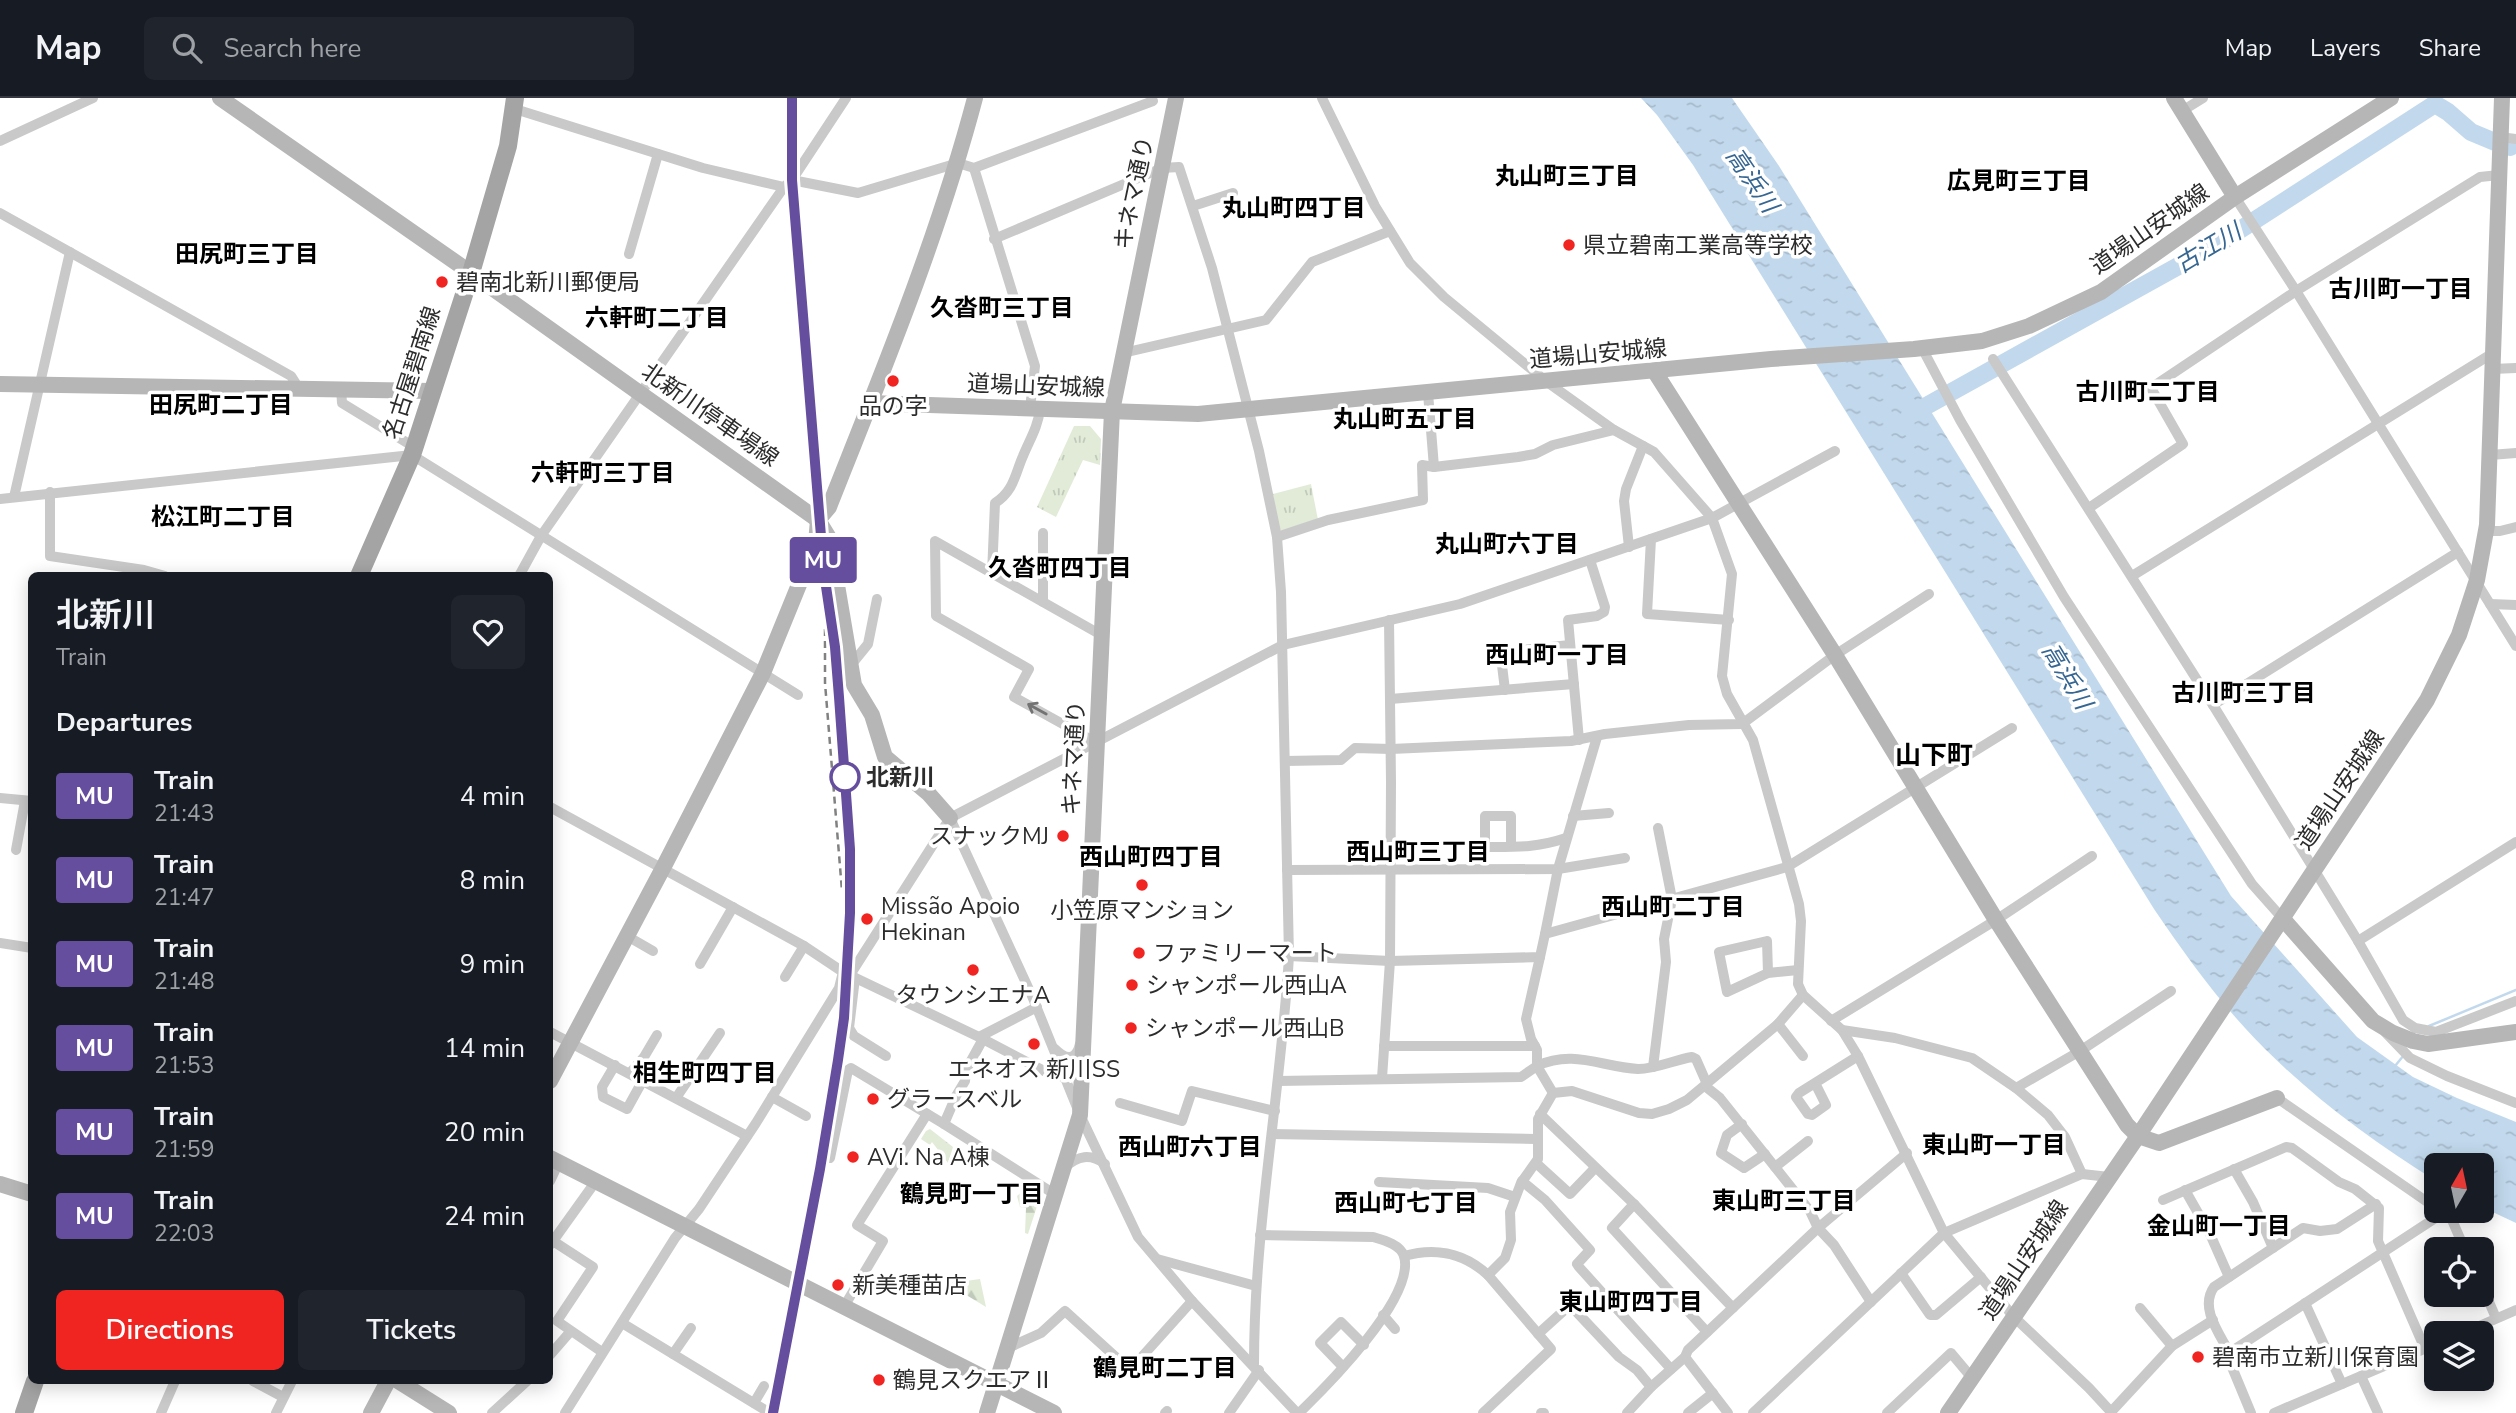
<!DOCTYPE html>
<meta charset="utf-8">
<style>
body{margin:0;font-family:"Nunito Sans","Noto Sans JP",sans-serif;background:#20242c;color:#f1f3f6;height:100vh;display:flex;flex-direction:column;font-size:26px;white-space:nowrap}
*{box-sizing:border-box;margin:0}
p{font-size:23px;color:#9ea1a6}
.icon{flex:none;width:38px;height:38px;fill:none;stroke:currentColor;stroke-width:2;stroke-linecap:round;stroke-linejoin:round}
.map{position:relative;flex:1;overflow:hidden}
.panel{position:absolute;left:28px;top:474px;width:525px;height:812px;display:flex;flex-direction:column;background:#171b24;border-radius:10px;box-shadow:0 4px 18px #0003}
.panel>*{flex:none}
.badge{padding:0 14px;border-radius:5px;font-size:24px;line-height:46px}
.needle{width:46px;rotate:9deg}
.tools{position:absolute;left:2424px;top:1055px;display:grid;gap:14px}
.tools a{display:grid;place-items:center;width:70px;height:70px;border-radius:10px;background:#171b24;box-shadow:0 4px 18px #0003;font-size:35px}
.map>.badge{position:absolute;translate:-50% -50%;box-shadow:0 0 0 4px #fff}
h2{padding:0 28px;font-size:26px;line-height:63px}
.round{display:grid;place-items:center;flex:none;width:74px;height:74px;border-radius:10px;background:#20242c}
.headline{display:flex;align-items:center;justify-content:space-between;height:119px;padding:0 28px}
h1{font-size:33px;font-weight:600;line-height:52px}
.cta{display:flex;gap:14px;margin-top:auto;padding:14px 28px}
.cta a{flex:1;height:80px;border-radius:10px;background:#f02421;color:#fff;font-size:28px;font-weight:600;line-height:80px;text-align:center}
.cta a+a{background:#20242c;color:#f1f3f6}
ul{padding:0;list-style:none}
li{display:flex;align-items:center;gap:21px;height:84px;padding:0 28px}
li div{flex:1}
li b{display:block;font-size:26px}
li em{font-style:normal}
li .badge{min-width:77px;font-weight:700;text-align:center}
header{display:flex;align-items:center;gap:42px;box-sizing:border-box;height:98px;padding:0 35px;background:#171b24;border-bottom:2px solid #363941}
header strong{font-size:33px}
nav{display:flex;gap:38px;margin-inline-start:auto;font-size:24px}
.search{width:490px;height:63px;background:#20242c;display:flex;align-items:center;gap:18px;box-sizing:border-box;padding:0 24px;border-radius:10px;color:#9ea1a6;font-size:26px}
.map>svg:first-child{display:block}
.grass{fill:url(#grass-tufts)}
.forest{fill:url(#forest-firs)}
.water{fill:url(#water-ripples)}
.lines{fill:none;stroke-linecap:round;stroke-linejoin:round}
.stream{stroke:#c2d9ed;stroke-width:2.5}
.river{stroke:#c2d9ed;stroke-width:18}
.street{stroke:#c9c9c9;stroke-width:10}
.secondary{stroke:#b6b6b6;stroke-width:16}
.primary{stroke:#a4a4a4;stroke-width:18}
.rail{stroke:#818181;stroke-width:2.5;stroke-dasharray:7 5;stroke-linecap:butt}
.oneway{stroke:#737373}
.line-casing{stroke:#fff;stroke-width:16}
.line{stroke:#654e9e;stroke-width:10}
.poi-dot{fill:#f02421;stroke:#fff;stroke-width:2.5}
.stop-dot{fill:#fff;stroke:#654e9e;stroke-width:3.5}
.labels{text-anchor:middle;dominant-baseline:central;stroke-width:7;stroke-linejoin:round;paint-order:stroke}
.street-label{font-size:23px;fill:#2c2c2c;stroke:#fff}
.poi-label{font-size:23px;fill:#2c2c2c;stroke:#fff;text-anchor:start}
.stop-label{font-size:23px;font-weight:bold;fill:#2c2c2c;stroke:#fff;text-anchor:start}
.neighbourhood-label{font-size:24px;font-weight:bold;fill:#000;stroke:#fff}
.water-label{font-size:24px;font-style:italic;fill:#366692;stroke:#fff}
.quarter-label{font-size:26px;font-weight:bold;fill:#000;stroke:#fff}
</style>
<header>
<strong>Map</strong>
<div class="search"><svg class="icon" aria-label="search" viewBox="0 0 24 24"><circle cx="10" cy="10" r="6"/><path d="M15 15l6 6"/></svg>Search here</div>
<nav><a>Map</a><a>Layers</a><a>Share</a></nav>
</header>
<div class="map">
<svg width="2516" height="1315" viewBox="0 0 2516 1315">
<defs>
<pattern id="grass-tufts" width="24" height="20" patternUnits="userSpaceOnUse" patternTransform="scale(1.75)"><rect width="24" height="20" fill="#e1ebd8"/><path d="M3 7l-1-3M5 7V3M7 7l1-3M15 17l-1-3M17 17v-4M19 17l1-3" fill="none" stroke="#c1caba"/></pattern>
<pattern id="forest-firs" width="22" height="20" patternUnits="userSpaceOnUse" patternTransform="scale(1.75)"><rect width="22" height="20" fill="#e1ebd8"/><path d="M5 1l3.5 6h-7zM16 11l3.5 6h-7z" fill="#c1caba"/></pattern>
<pattern id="water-ripples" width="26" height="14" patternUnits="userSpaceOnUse" patternTransform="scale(1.75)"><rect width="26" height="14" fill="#c2d9ed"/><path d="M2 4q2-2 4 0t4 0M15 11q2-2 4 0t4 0" fill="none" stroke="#a7bacb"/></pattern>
</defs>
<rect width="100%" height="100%" fill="#fff"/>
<g class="grass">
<polygon points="1074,328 1090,328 1101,341 1100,367 1083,362 1056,419 1037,409"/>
<polygon points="1311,386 1318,422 1282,433 1278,430 1273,396"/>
</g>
<g class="forest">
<polygon points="930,1031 953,1049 948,1065 932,1044 930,1047 921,1041 926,1033"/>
<polygon points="1024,1092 1039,1102 1028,1136 1025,1135 1026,1110 1020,1109 1017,1098"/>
<polygon points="948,1180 966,1183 980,1181 986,1209 945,1184"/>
</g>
<path class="water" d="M1641,0H1732L1779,68L2231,798L2357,939L2413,979L2457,1000L2516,1024V1125L2482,1109V1068H2436V1083C2366,1039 2301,991 2245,930C2211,893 2182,852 2154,811L1693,67L1657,17Z"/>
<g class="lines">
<g class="stream">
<polyline points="2429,928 2516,892"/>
<polyline points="2395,968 2404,957"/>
</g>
<g class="river">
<polyline points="2510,49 2516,46"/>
<polyline points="1910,317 2218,146 2435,6 2448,14 2471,34 2495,44"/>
</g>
<g class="street">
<polyline points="1322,0 1375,108 1410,165 1444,199 1547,284 1614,332 1654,354 1712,420 1732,476 1722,578 1727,596 1753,642 1799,806 1801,823 1798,886 1803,897 1842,932 1858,958 1944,1135 2013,1218 2089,1290 2112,1315"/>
<polyline points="515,11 703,70 784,89"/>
<polyline points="2182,13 2203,0"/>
<polyline points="2500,39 2516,41"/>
<polyline points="0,43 93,0"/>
<polyline points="974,70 1035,268 1030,310"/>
<polyline points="792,82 858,95 958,65 974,70 1153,3"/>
<polyline points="2235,99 2296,193 2516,548"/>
<polyline points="1193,108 1233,95"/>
<polyline points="0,115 291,278 298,289"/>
<path d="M994,141L1162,70L1179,69L1212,170L1259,353L1277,439L1281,494L1289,858C1281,994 1254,1129 1254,1266"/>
<polyline points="629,156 658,56"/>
<polyline points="1922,250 1960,322 2064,499 2252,786 2283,821"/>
<polyline points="1123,255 1266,222 1312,164 1390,133"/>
<polyline points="1993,261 2213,607 2358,843 2403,922 2415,930 2436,934 2516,903"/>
<polyline points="2492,271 2516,270"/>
<polyline points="341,290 342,305 414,349"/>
<polyline points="2490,357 2516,355"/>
<polyline points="1434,369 1518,359 1535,356 1553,347 1614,332"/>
<polyline points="50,394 50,458 144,472 165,478"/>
<polyline points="14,399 70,154"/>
<polyline points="0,401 412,357 798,597"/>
<polyline points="2089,410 2183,346 2151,290 2296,193 2480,79 2499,77"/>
<polyline points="2486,433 2500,433 2516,429"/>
<polyline points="1277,439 1328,422 1423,402 1422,367 1434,369 1428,295"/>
<polyline points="1651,441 1647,516 1729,522"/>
<polyline points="1629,449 1624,403 1626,391 1643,348"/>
<path d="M992,476L995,405C1014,393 1015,376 1023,358C1030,341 1038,329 1040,311"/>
<polyline points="519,478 541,438 784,89 792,82 846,0"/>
<polyline points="2132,478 2493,255"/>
<polyline points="1043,504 1043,435"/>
<polyline points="2490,506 2516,507"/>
<polyline points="851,567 868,546 877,501"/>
<polyline points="1505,592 1501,559 1503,554 1570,547"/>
<polyline points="1390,601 1574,586"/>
<polyline points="2213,607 2458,454"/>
<polyline points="1579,642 1568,522 1597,518 1604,514 1605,509 1590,462"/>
<polyline points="1097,645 1014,599 1029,571 936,518 935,443 1103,538"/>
<polyline points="1285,663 1341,662 1355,650 1391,651 1571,643 1605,636 1689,627 1742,626 1835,557 1929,496"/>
<polyline points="0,700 32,703"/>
<polyline points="550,709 804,848 843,874 979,939 1048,975 1067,980"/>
<polyline points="1573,718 1609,715"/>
<polyline points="950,720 1032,898 1080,1017 1138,1139 1192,1203 1297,1315"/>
<path d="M1511,749V718H1485V749C1516,749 1536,750 1566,740"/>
<polyline points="16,752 25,703"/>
<polyline points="1287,772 1558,771 1625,760"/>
<polyline points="1545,836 1558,771 1597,639"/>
<polyline points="627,838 653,853"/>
<polyline points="2358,843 2516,744"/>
<polyline points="0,845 32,850"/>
<polyline points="1289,858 1390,863 1540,859 1545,836 1787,769 2012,630"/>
<path d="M1540,859L1526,921L1531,941L1537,952V968C1573,951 1602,969 1638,971C1656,971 1674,962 1692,959L1696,961L1707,986"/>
<polyline points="700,866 733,809"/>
<polyline points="1768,875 1767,843 1719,854 1727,894 1768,875 1798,872"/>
<polyline points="850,877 950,720 1283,547 1460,506 1712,420 1835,353"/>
<polyline points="785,879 804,848"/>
<polyline points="855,880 849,930 854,938 886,958"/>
<polyline points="1831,923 1996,822 2092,758"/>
<polyline points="1778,926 1803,958"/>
<polyline points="1842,932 1895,940 1972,960 2016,990 2048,1017 2065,1039 2082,1076"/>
<polyline points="550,934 747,1038"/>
<polyline points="2385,934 2410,960 2447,978 2516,1005"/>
<polyline points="979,939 1037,909"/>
<polyline points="1384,948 1535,948"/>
<path d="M1055,951C1066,962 1076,963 1080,946"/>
<polyline points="615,967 602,989 603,999 627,1011 643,982"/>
<polyline points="1653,969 1666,864 1664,841 1672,801 1658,730"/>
<polyline points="630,975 644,959 657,937"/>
<polyline points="1382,980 1390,863 1391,684 1389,522"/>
<polyline points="1278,983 1521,979 1537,968 1553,995"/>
<polyline points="1815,985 1826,1007 1812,1017 1808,1016 1796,999 1799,995 1858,958"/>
<polyline points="1705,988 1720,1000 1810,1113 1818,1130 1834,1147 1871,1204"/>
<polyline points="2016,990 2080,953 2171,893"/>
<polyline points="772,999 806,1018"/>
<polyline points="676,1000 720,935"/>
<polyline points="2277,1000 2436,1110"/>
<polyline points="1120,1005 1182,1023 1192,993 1275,1013"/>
<polyline points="1540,1016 1634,1106 1733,1210"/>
<polyline points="944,1026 1056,1097"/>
<polyline points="1742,1026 1727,1037 1721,1055 1744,1070 1765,1056"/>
<polyline points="1272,1036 1536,1041"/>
<polyline points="830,1060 848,972 851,970 944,1026 956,998 965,983 966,972 983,941"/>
<polyline points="1536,1065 1570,1096 1595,1070"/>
<path d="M1065,1069C1078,1058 1090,1055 1105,1066"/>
<polyline points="1775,1069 1808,1043"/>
<polyline points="2234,1071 2253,1104 2273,1150"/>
<polyline points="550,1083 559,1064"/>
<polyline points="1522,1083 1545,1102 1590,1152 1577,1166 1579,1169 1671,1271"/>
<polyline points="1379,1084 1488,1090 1515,1099"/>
<polyline points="2185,1092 2210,1136 2229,1179"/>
<polyline points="2163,1102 2286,1049 2292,1050 2339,1084 2355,1091 2379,1110 2378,1143 2425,1251"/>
<polyline points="1634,1106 1612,1130 1707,1234"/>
<path d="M1260,1137L1373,1139C1383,1142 1400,1146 1404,1158C1416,1199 1327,1288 1299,1315"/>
<polyline points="553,1143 596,1083"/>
<polyline points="550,1147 553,1143 593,1169 557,1223 602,1254"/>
<path d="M1404,1158C1436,1149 1464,1155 1488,1177L1505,1160L1511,1142L1510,1114L1521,1085L1538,1061V1021L1553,995L1572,993L1639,1015L1652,1016L1669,1011L1687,1002L1778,926L1803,897"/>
<polyline points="1157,1161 1256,1188"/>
<polyline points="1901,1175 1930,1217 1936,1217 1981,1179"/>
<polyline points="2482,1188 2496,1220"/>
<polyline points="2305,1205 2342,1286"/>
<polyline points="845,1207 883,1143 857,1127 927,1016"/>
<polyline points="2140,1210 2172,1248"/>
<polyline points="1383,1217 1395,1231"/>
<polyline points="622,1225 770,1315"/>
<polyline points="1538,1236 1570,1207 1619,1259 1637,1272 1651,1289"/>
<polyline points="2461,1236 2516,1212"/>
<polyline points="1008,1250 1041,1235 1065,1213 1130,1272 1192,1203"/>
<polyline points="673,1256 691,1230"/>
<path d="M2230,1256C2220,1236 2199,1210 2214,1189L2303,1130L2320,1133L2337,1131L2376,1106"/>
<polyline points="550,1257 570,1234"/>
<polyline points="1685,1259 1728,1315"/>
<polyline points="1343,1269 1320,1245 1341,1224 1364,1247"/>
<polyline points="2361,1278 2378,1315"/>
<polyline points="253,1283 283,1299"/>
<polyline points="754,1305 764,1288"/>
<polyline points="2111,1314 2172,1248 2213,1222"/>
<polyline points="161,1315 175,1283"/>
<polyline points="276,1315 292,1283"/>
<polyline points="492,1315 527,1283"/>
<polyline points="565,1315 675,1140 699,1111 756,1025 839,890 843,874"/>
<polyline points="1165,1315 1167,1313"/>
<polyline points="1229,1315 1259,1272"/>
<polyline points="1483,1315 1551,1251 1488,1177"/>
<polyline points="1541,1315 1544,1315"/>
<polyline points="1627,1315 1651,1289 1685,1259 1688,1252 1818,1130 1907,1055"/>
<polyline points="1688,1315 1713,1295"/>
<polyline points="1753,1315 1944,1135 2082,1076 2109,1079"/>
<polyline points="1887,1315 1951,1255 1972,1280"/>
<polyline points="2251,1315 2229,1262 2232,1253 2443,1115 2452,1122 2465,1152"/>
<polyline points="2274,1315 2436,1246"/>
</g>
<g class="secondary">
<polyline points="220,0 471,175 818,422 829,440 854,587 872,617 885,659 928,695 950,720"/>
<polyline points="2174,0 2235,99"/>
<polyline points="1655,274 1835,557 1996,822 2127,1027 2138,1038 2159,1045 2277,1000"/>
<polyline points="0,286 432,293"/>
<polyline points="870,305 1198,316 1771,261 1914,251 1982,243 2029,228 2101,194 2235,99 2391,0"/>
<path d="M818,422L829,409C882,275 938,140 975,0"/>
<polyline points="2283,821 2373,923 2393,935 2413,943 2428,946 2516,934"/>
<polyline points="550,983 663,770 763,575 816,445 818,422"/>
<polyline points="550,1060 1054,1315"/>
<polyline points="0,1086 32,1096"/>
<polyline points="398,1283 449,1315"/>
<polyline points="371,1315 388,1283"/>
<polyline points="987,1315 1080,1017 1112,313 1176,0"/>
<polyline points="1948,1315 2138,1038 2427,602 2459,537 2477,482 2487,427 2502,0"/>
</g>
<g class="primary">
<polyline points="359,478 412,357 471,175 508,48 515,0"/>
<polyline points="24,1315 35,1283"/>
</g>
<g class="rail">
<polyline points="825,531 825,585 842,793"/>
<polyline points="773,1315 820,1071 838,962 844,920 850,815 851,751 835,549 824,475 792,82 792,0"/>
</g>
</g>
<defs><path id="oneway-shaft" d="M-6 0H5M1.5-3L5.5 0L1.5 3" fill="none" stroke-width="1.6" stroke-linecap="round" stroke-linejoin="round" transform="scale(1.75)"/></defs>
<use class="oneway" href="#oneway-shaft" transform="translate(1037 611) rotate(-151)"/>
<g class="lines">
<g class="line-casing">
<polyline id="line" points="773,1315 820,1071 838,962 844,920 850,815 850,751 839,599 835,549 824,475 792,82 792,0"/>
</g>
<use href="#line" class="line"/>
</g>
<g class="poi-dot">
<circle cx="1569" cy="147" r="7"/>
<circle cx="442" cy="184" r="7"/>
<circle cx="893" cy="283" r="7"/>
<circle cx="1063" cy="738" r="7"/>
<circle cx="1142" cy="787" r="7"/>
<circle cx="867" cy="821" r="7"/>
<circle cx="1139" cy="855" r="7"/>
<circle cx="973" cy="872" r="7"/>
<circle cx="1132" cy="887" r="7"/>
<circle cx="1131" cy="930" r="7"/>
<circle cx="1034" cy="946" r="7"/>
<circle cx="873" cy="1001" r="7"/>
<circle cx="853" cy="1059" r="7"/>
<circle cx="838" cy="1187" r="7"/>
<circle cx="2198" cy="1259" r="7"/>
<circle cx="879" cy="1282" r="7"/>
</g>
<circle class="stop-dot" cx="845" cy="679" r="14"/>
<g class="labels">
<g class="street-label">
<text transform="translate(1134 95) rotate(-78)">キネマ通り</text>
<text transform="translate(2150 131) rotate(-35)">道場山安城線</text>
<text transform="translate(1598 256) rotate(-5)">道場山安城線</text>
<text transform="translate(412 275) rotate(-72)">名古屋碧南線</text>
<text transform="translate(1036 288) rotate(2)">道場山安城線</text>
<text transform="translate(710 317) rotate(35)">北新川停車場線</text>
<text transform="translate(1074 660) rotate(-87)">キネマ通り</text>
<text transform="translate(2340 692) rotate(-56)">道場山安城線</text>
<text transform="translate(2024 1162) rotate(-56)">道場山安城線</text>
</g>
<g class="poi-label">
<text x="1583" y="147">県立碧南工業高等学校</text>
<text x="456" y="184">碧南北新川郵便局</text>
<text x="893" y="308" text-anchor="middle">品の字</text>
<text x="1049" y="738" text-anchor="end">スナックMJ</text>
<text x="881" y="808">Missão Apoio<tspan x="881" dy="26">Hekinan</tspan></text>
<text x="1142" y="812" text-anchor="middle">小笠原マンション</text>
<text x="1153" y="855">ファミリーマート</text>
<text x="1146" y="887">シャンポール西山A</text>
<text x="973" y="897" text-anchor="middle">タウンシエナA</text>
<text x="1145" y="930">シャンポール西山B</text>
<text x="1034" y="971" text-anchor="middle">エネオス 新川SS</text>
<text x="887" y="1001">グラースベル</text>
<text x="867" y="1059">AVi. Na A棟</text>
<text x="852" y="1187">新美種苗店</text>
<text x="2212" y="1259">碧南市立新川保育園</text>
<text x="893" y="1282">鶴見スクエアⅡ</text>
</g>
<g class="stop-label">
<text x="866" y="679">北新川</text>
</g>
<g class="neighbourhood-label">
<text x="1567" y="78">丸山町三丁目</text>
<text x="2019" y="83">広見町三丁目</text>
<text x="1294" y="110">丸山町四丁目</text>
<text x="247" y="156">田尻町三丁目</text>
<text x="2401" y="191">古川町一丁目</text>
<text x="1002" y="210">久沓町三丁目</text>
<text x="657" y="220">六軒町二丁目</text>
<text x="2148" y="294">古川町二丁目</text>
<text x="221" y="307">田尻町二丁目</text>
<text x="1405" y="321">丸山町五丁目</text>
<text x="603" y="375">六軒町三丁目</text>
<text x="223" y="419">松江町二丁目</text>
<text x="1507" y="446">丸山町六丁目</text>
<text x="1060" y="470">久沓町四丁目</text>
<text x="1557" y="557">西山町一丁目</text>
<text x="2244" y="595">古川町三丁目</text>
<text x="1418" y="754">西山町三丁目</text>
<text x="1151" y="759">西山町四丁目</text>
<text x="1673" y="809">西山町二丁目</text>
<text x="705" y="975">相生町四丁目</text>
<text x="1994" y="1047">東山町一丁目</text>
<text x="1190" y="1049">西山町六丁目</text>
<text x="972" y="1096">鶴見町一丁目</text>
<text x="1784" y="1103">東山町三丁目</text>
<text x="1406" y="1105">西山町七丁目</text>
<text x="2219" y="1128">金山町一丁目</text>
<text x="1631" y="1204">東山町四丁目</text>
<text x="1165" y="1270">鶴見町二丁目</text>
</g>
<g class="water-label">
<text transform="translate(1752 82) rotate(56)">高浜川</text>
<text transform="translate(2208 150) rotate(-31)">古江川</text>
<text transform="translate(2067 578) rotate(59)">高浜川</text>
</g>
<g class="quarter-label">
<text x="1934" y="657">山下町</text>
</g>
</g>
</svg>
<div class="tools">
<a><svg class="needle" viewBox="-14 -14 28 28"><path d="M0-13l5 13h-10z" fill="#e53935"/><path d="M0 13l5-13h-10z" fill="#9ea1a6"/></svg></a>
<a><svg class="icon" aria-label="locate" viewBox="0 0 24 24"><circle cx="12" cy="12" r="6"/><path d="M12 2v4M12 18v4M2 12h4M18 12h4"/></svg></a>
<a><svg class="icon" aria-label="layers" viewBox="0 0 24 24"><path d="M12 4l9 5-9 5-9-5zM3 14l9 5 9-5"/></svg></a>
</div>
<b class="badge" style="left:823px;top:462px;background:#654e9e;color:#fff">MU</b>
<section class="panel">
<div class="headline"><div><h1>北新川</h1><p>Train</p></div><a class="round"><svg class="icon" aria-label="heart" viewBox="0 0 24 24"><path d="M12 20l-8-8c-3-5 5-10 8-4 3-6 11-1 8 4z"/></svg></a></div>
<h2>Departures</h2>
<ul>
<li><span class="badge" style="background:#654e9e;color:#fff">MU</span><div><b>Train</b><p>21:43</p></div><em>4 min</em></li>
<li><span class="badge" style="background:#654e9e;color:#fff">MU</span><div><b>Train</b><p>21:47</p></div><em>8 min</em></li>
<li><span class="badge" style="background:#654e9e;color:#fff">MU</span><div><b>Train</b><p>21:48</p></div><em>9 min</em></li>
<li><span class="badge" style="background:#654e9e;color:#fff">MU</span><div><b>Train</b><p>21:53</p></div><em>14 min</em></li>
<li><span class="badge" style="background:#654e9e;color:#fff">MU</span><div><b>Train</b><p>21:59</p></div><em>20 min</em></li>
<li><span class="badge" style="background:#654e9e;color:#fff">MU</span><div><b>Train</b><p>22:03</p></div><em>24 min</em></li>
</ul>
<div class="cta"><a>Directions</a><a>Tickets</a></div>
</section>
</div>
